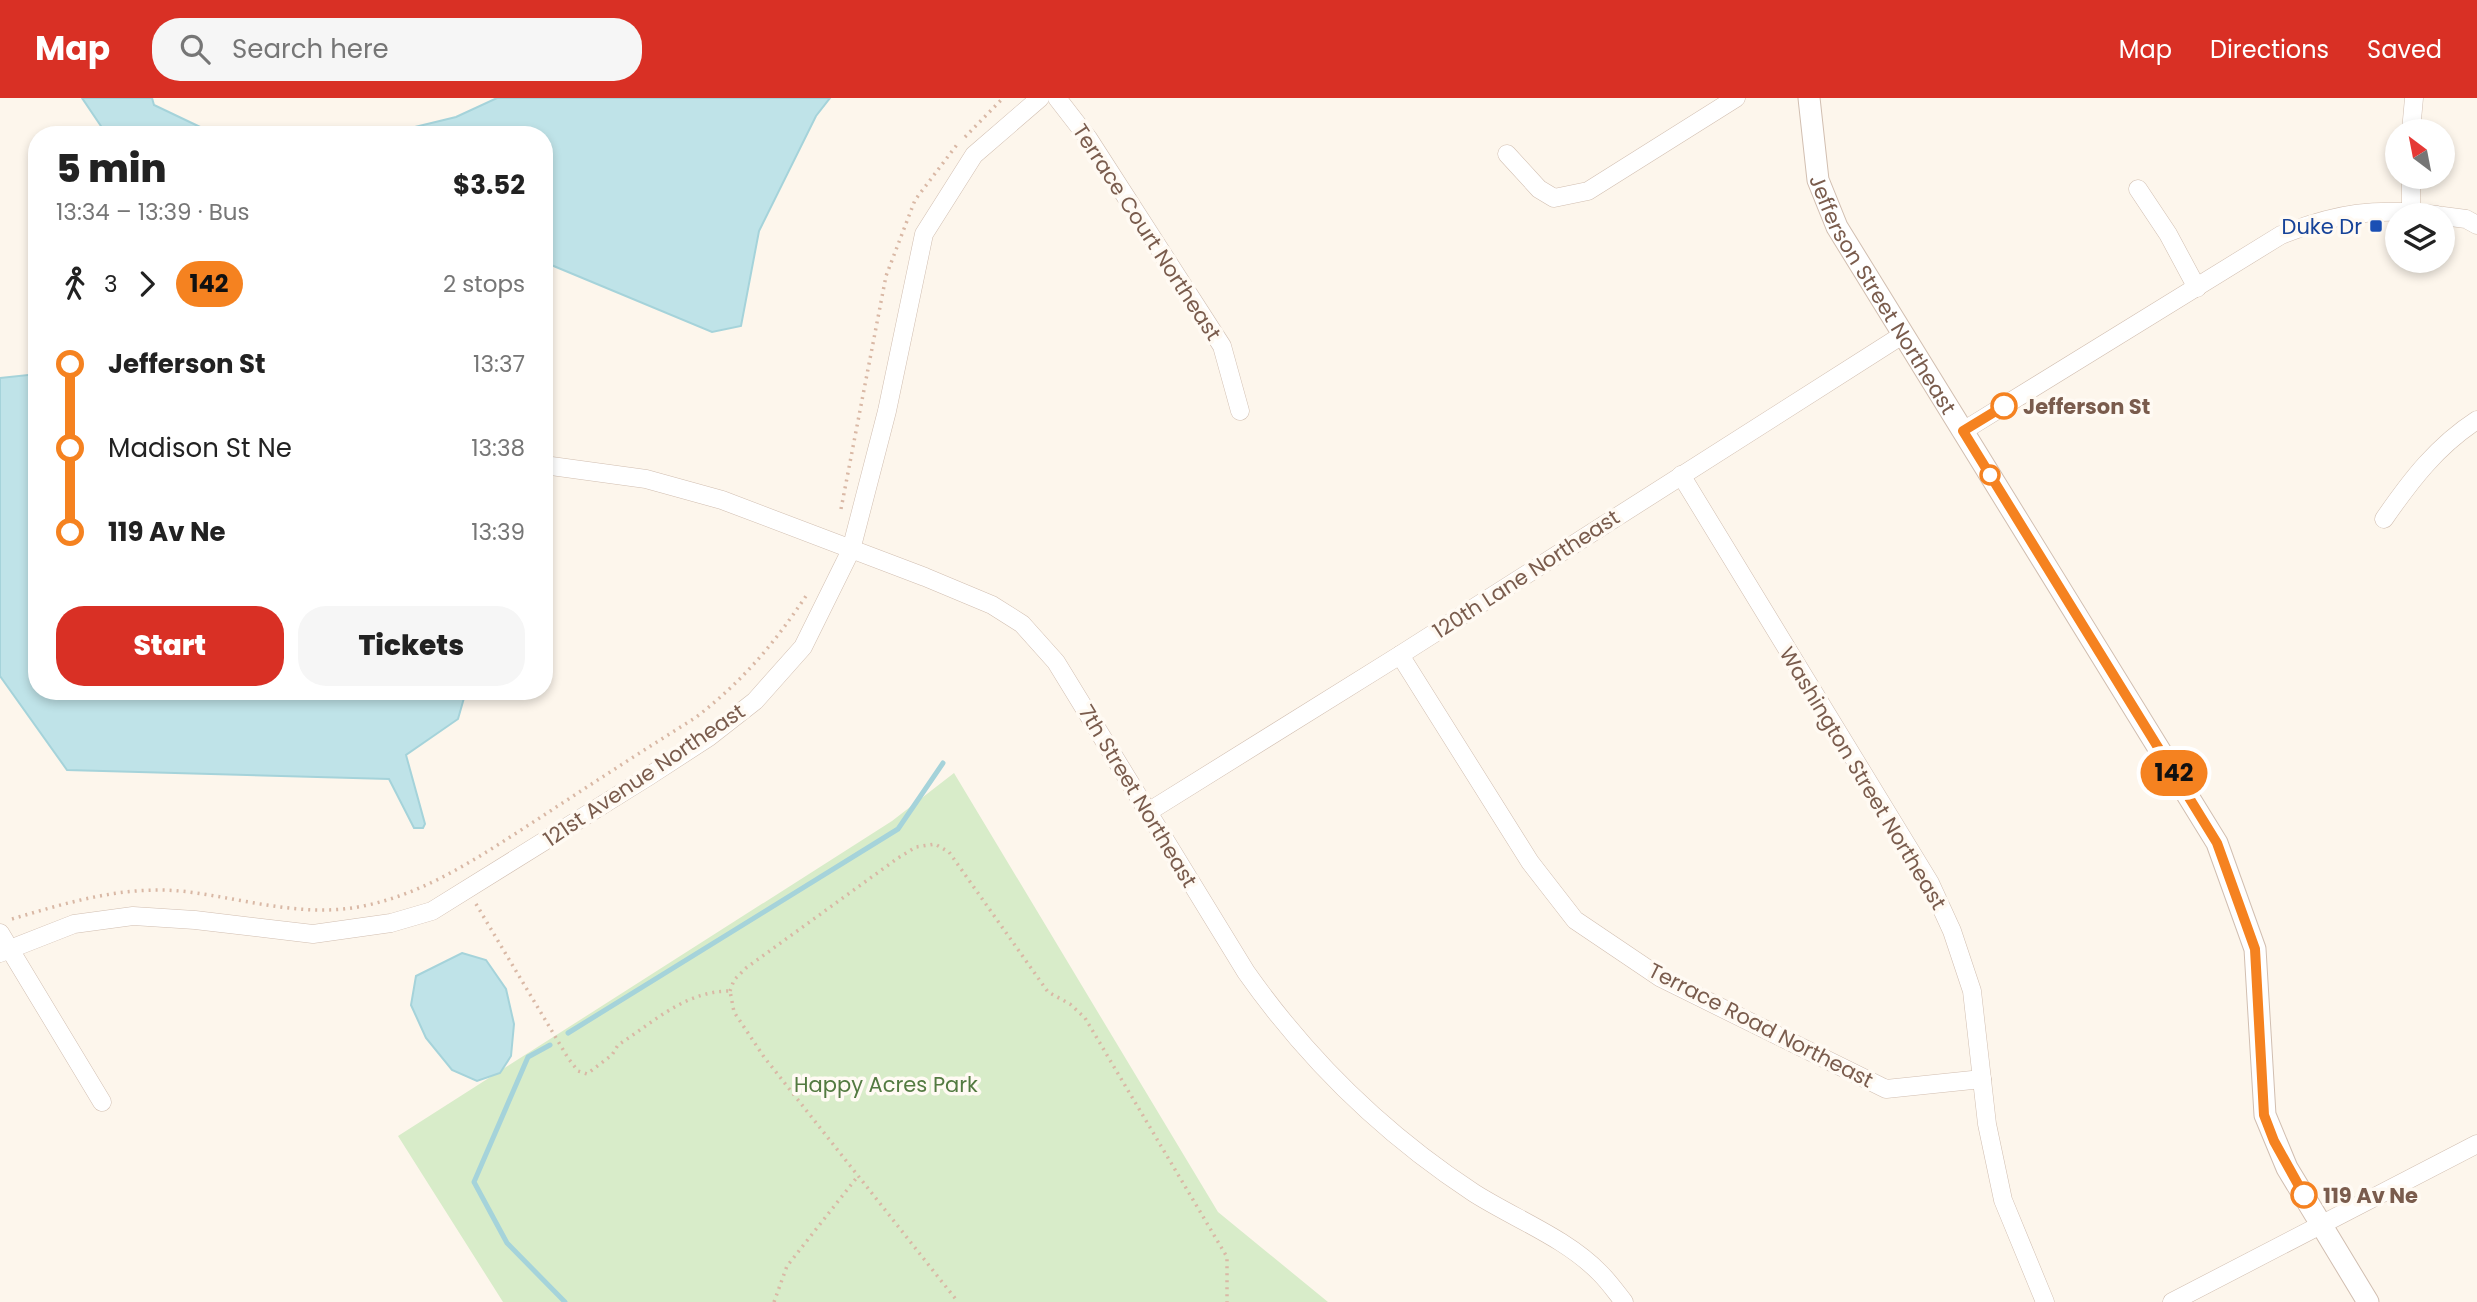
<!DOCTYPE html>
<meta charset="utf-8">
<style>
body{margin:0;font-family:Poppins,sans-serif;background:#f6f6f6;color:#222;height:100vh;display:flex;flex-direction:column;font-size:26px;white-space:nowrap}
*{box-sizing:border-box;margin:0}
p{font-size:23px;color:#767676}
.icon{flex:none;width:38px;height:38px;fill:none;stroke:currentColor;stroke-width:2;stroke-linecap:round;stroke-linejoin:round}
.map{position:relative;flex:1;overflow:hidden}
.panel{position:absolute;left:28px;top:28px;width:525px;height:574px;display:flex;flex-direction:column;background:#fff;border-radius:28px;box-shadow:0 4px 10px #0003}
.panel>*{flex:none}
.badge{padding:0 14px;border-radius:23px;font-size:24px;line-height:46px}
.needle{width:46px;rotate:328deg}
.buttons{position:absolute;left:2385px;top:21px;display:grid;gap:14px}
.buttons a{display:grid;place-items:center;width:70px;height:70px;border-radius:50%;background:#fff;box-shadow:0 4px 10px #0003;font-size:35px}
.map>.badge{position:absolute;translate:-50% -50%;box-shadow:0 0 0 4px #fff}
.legs{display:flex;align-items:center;gap:10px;height:77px;padding:0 28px;font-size:23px}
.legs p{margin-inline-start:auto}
.overview{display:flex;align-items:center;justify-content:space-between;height:119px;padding:0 28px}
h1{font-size:38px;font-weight:800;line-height:52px}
.action{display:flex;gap:14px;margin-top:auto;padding:14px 28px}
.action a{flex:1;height:80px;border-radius:28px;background:#d93025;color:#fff;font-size:28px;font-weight:800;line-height:80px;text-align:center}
.action a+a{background:#f6f6f6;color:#222}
ul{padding:0 28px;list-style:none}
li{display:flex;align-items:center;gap:24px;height:84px;font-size:26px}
li i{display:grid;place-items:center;width:10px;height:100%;margin:0 9px;background:currentColor}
li i::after{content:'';width:18px;height:18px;margin:-9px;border:5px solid;border-radius:50%;background:#fff}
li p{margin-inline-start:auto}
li:first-child i{background:linear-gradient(#0000 50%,currentColor 0)}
li:last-child i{background:linear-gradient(currentColor 50%,#0000 0)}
header{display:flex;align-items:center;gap:42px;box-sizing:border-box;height:98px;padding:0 35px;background:#d93025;color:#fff}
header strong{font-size:33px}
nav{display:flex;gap:38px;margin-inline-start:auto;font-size:24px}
.search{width:490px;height:63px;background:#f6f6f6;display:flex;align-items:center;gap:18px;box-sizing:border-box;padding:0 24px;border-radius:28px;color:#767676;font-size:26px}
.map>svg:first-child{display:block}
.green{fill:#d8ecc9}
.water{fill:#bfe3e8;stroke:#a5d3da;stroke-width:2}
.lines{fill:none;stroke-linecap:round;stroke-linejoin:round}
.stream{stroke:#a5d3da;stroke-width:5}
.minor-casing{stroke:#d1beb0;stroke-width:19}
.tertiary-casing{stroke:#d1beb0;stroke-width:23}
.path{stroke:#d9b8a5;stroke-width:3.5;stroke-dasharray:2 5;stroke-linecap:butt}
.minor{stroke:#fff;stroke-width:18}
.tertiary{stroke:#fff;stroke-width:21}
.line-1-casing{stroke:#fff;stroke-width:16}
.line-1{stroke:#f58220;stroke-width:10}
.transit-dot{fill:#1a4fb4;stroke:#fffaf3;stroke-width:2.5}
.stop-1-dot{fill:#fff;stroke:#f58220;stroke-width:3.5}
.labels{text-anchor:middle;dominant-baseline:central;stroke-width:7;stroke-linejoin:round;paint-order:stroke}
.transit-label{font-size:21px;fill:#164399;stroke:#fffaf3;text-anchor:end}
.street-label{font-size:21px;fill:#7a5c4d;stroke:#fffaf3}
.stop-label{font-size:21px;font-weight:bold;fill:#7a5c4d;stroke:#fffaf3;text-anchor:start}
.park-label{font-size:21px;fill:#537a41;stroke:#fffaf3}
</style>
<header>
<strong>Map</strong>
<div class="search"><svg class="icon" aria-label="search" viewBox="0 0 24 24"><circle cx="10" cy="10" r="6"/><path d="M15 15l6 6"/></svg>Search here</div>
<nav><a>Map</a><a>Directions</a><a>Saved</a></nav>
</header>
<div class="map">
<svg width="2477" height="1204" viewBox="0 0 2477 1204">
<rect width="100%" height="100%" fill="#fdf6ec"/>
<polygon class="green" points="954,675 1218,1114 1328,1204 503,1204 398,1038 892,723"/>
<g class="water">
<polygon points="82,0 152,0 154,7 217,37 107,37"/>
<polygon points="497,0 830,0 816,18 759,133 741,228 712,234 544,164 544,37 382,37 456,19"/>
<polygon points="37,276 37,593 466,593 458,621 406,657 425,726 423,730 414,730 389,681 67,672 0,578 0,280"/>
<polygon points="462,855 486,862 506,891 514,926 511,958 500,975 477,983 452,972 426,940 411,907 416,878"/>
</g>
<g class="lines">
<g class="stream">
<polyline points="568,935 898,731 943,665"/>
<polyline points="550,947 528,959 474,1084 507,1145 565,1204"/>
</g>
<g class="minor-casing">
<g id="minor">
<polyline points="1057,0 1088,40 1222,248 1240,313"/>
<polyline points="2411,33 2414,0"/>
<polyline points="1507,56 1539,91 1554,100 1588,93 1736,0"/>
<polyline points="2411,79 2411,114"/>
<polyline points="2138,91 2168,136 2197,190"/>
<polyline points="2443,118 2466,121 2477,127"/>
<path d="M1963,333L2281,137C2337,115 2376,109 2437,117"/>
<path d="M544,367L646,381L722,402L925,479L992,507L1022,526L1056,564L1246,874C1308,962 1384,1036 1474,1095C1515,1121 1566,1140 1600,1175C1609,1184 1616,1194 1624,1204"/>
<polyline points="1681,377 1930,785 1952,833 1972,893 1987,1026 2003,1102 2045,1204"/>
<path d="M2384,421C2411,382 2437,348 2477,322"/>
<polyline points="1400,557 1530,764 1575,822 1661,880 1886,991 1982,981"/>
<polyline points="1148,714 1400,557 1904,236"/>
<polyline points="0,835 102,1004"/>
<polyline points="0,855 74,826 133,818 195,822 313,836 391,825 432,813 649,678 709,639 755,603 803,549 851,452 887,313 924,136 974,57 1040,0"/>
<polyline points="2172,1204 2477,1046"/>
</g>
</g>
<g class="tertiary-casing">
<g id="tertiary">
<path id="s1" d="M1809,0L1818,82L1837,129L2217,745L2255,851L2265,1017L2287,1070L2368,1204"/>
</g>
</g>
<g class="path">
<polyline points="965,39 1003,0"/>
<polyline points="841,411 886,178 915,102 959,44"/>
<path d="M476,806L568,960L578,973L587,976L612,957L618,947C654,924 685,893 730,893L734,914L764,959L958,1204"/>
<path d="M12,821C69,804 128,786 189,794C250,802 307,821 368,807C431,793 485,755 538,721C590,687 642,653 695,620C743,583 774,546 808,495"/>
<polyline points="730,893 734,882 746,870 898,760 916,749 935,746 949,754 1048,894 1070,906 1085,920 1227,1159 1227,1204"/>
<polyline points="774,1204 787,1168 858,1078"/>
</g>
<use href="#minor" class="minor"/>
<use href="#tertiary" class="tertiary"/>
</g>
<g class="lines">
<g class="line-1-casing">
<polyline id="line-1" points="2004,308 1963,333 2217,745 2255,851 2264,1017 2274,1043 2304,1097"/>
</g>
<use href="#line-1" class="line-1"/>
</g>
<rect class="transit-dot" x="2369" y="121" width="14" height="14" rx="3.5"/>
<g class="stop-1-dot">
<circle cx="2004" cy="308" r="12"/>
<circle cx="1990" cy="377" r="9"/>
<circle cx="2304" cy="1097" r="12"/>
</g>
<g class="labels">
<g class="transit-label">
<text x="2362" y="128">Duke Dr</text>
</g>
<g class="street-label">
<text transform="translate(1147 134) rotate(57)">Terrace Court Northeast</text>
<text stroke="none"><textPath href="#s1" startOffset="214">Jefferson Street Northeast</textPath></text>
<text transform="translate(1526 476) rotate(-33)">120th Lane Northeast</text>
<text transform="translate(644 677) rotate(-34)">121st Avenue Northeast</text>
<text transform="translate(1863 680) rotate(59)">Washington Street Northeast</text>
<text transform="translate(1138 698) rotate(59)">7th Street Northeast</text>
<text transform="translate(1761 927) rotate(27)">Terrace Road Northeast</text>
</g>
<g class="stop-label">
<text x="2023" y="308">Jefferson St</text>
<text x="2323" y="1097">119 Av Ne</text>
</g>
<g class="park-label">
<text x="886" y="986">Happy Acres Park</text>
</g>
</g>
</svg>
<div class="buttons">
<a><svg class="needle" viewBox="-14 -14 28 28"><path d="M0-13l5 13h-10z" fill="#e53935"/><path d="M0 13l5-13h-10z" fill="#767676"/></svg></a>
<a><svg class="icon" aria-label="layers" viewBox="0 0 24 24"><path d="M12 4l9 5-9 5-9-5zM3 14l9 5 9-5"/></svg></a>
</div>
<b class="badge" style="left:2174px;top:675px;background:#f58220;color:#111">142</b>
<section class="panel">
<div class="overview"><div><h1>5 min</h1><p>13:34 – 13:39 · Bus</p></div><b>$3.52</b></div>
<div class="legs"><svg class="icon" aria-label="walk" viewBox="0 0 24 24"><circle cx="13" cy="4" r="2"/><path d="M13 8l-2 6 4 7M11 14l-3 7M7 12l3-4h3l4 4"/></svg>3<svg class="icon" aria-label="forward" viewBox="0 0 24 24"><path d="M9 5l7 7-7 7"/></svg><b class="badge" style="background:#f58220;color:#111">142</b><p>2 stops</p></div>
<ul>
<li><i style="color:#f58220"></i><b>Jefferson St</b><p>13:37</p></li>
<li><i style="color:#f58220"></i><span>Madison St Ne</span><p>13:38</p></li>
<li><i style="color:#f58220"></i><b>119 Av Ne</b><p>13:39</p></li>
</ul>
<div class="action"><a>Start</a><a>Tickets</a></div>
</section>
</div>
